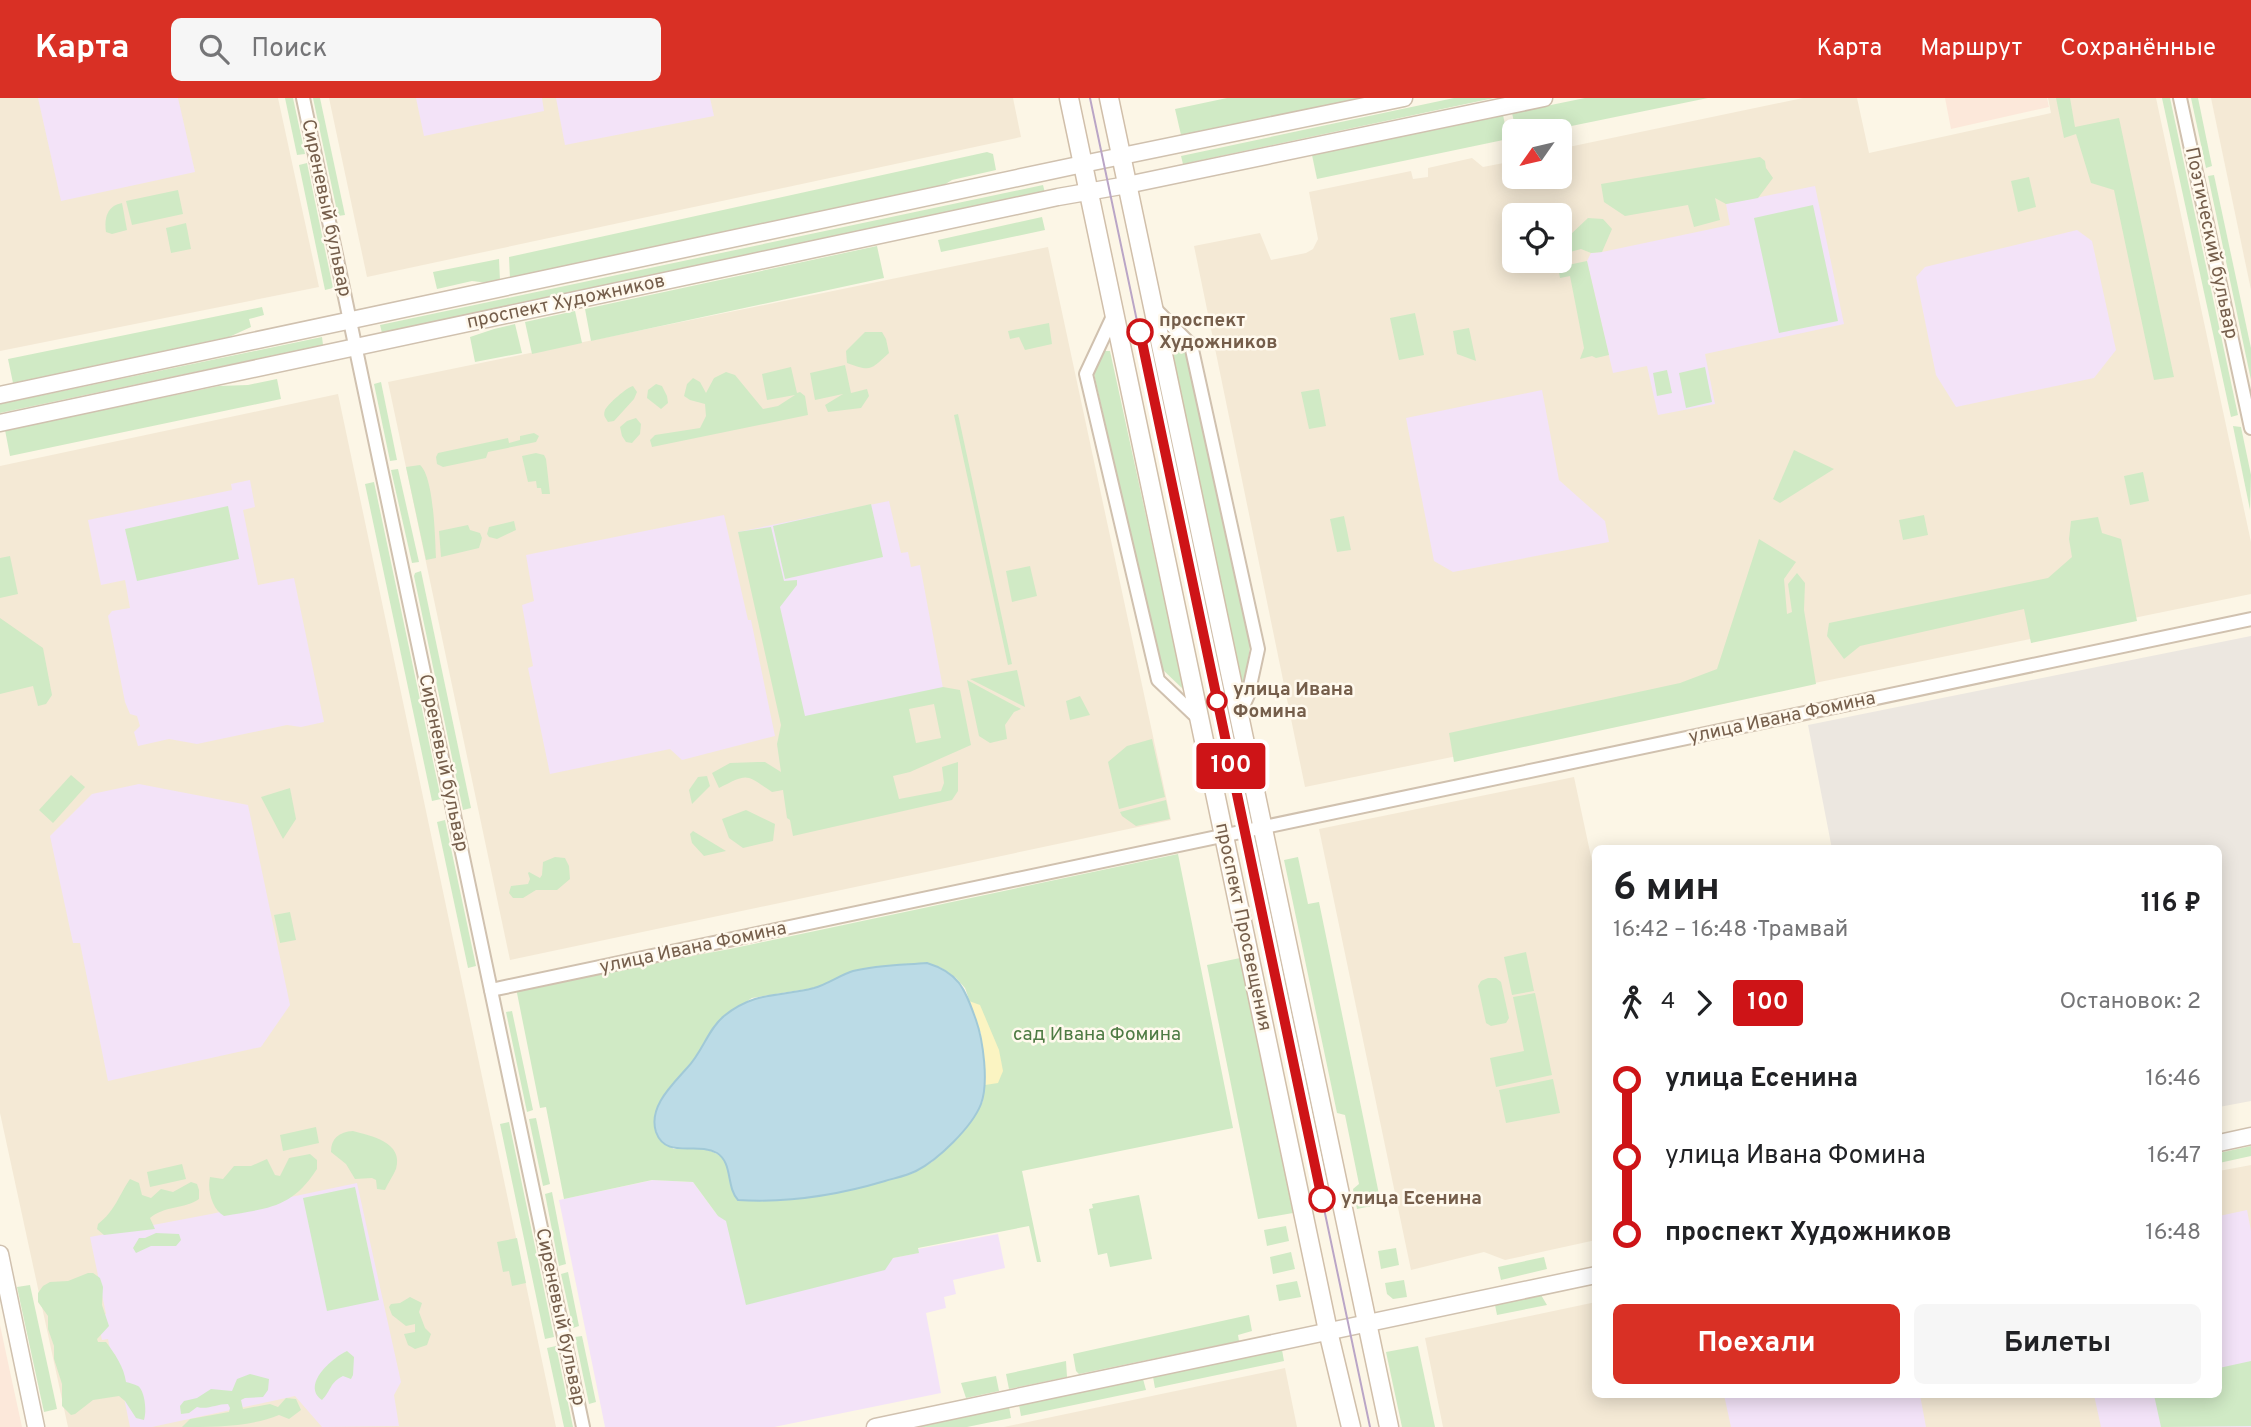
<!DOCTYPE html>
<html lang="ru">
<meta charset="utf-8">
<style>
body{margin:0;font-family:Overpass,sans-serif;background:#f6f6f6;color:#202124;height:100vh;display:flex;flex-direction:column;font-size:26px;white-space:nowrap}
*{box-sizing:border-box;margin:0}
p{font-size:23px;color:#757577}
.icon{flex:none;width:38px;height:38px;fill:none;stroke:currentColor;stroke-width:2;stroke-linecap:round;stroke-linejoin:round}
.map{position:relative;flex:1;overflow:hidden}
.panel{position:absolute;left:1592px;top:747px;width:630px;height:553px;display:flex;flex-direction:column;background:#fff;border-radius:10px;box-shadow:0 4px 18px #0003}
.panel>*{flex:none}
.badge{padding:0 14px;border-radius:5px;font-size:24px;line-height:46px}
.needle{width:46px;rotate:236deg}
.controls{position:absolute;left:1502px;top:21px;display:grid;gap:14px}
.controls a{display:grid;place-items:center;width:70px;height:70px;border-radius:10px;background:#fff;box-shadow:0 4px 18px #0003;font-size:35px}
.map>.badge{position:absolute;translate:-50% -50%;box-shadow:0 0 0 4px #fff}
.legs{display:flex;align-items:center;gap:10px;height:77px;padding:0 21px;font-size:23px}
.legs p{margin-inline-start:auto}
.summary{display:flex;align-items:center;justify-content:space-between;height:119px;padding:0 21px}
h1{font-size:38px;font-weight:700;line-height:52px}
.action{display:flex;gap:14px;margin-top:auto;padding:14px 21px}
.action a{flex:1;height:80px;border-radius:10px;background:#d93025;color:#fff;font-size:28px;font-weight:700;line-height:80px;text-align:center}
.action a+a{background:#f6f6f6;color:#202124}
ul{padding:0 21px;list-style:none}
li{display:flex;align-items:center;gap:24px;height:77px;font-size:26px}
li i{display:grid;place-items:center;width:10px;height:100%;margin:0 9px;background:currentColor}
li i::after{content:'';width:18px;height:18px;margin:-9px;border:5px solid;border-radius:50%;background:#fff}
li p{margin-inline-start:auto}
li:first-child i{background:linear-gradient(#0000 50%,currentColor 0)}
li:last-child i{background:linear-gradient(currentColor 50%,#0000 0)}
header{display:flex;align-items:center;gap:42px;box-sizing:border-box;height:98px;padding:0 35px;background:#d93025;color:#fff}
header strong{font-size:33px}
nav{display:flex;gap:38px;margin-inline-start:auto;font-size:24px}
.search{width:490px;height:63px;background:#f6f6f6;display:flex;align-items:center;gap:18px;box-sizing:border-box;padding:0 24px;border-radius:10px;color:#757577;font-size:26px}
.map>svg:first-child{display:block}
.residential{fill:#f4e9d5;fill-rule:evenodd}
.commercial{fill:#fce8da}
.industrial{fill:#ece7e0}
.education{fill:#f3e3f8}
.green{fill:#d0eac5;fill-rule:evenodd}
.sand{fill:#fbf4c2}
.water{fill:#bbdbe6;stroke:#a1c9d7;stroke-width:2}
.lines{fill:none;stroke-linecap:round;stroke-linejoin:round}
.minor-casing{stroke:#d0c1af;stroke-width:16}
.tertiary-casing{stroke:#d0c1af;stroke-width:19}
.secondary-casing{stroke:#d1bfaa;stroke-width:21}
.minor{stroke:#fff;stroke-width:12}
.tertiary{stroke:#fff;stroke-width:16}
.secondary{stroke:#fff;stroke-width:18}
.tram{stroke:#baa5c6;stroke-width:2}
.line-1-casing{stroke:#fff;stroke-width:16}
.line-1{stroke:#ce1417;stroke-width:10}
.stop-1-dot{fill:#fff;stroke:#ce1417;stroke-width:3.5}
.labels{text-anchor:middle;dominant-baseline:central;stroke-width:5;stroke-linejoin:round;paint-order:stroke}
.street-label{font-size:19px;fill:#755e4b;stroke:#fff9ed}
.stop-label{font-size:19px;font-weight:bold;fill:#755e4b;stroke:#fff9ed;text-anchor:start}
.park-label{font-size:19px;fill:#4e7b43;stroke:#fff9ed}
</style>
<header>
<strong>Карта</strong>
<div class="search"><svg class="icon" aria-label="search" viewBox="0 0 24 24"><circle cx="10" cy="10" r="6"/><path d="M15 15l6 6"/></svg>Поиск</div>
<nav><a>Карта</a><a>Маршрут</a><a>Сохранённые</a></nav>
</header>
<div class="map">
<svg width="2251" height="1329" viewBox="0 0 2251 1329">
<rect width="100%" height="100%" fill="#fcf6e6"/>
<g class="residential">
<polygon points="0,0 278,0 319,189 0,253"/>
<polygon points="329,0 1013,0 1021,39 367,179"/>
<path d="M1803,0H1857L1869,55L2051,15L2048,0H2156L2251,444V496L1305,689L1194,148L1260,135L1271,162L1306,155L1313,151L1318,141L1309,94L1411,73L1413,81L1428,79V70L1472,60L1483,69L1514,63V79H1559V51ZM1514,117H1559V163H1514Z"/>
<polygon points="2211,0 2251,0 2251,192"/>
<polygon points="1048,149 1171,722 510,862 388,284"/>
<polygon points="338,296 556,1329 68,1329 0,1015 0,368"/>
<polygon points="1574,679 1596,782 1596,1142 1505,1162 1484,1154 1411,1172 1319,731"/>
<polygon points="2251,1067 2251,1329 1443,1329 1425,1240 1596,1204 1596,1297 2219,1297 2219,1073"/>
<polygon points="1285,1270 1297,1329 1004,1329"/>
</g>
<g class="commercial">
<polygon points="1945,0 2047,0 2049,9 1951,31"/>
<polygon points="0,1227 12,1283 22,1329 0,1329"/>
</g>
<polygon class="industrial" points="2251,538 2251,1003 2219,1009 2219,751 1832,751 1808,627"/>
<g class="education">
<polygon points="38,0 178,0 195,74 61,103"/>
<polygon points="416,0 542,0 544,13 424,38"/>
<polygon points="556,0 710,0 714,18 565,47"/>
<polygon points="1815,88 1844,226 1705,256 1715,306 1658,317 1647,268 1613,275 1587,163 1591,155 1602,154 1730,127 1726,106"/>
<polygon points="2077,132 2092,143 2116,252 2094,280 1956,309 1936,277 1916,179 1925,169"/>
<polygon points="1542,292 1559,382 1605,423 1609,444 1453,474 1434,463 1406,320"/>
<polygon points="250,382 255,409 243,412 258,487 294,480 324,624 301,629 287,627 197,646 169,641 138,648 134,634 140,628 137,618 130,616 125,604 108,518 112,513 130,510 125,482 101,487 88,422 232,392 231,386"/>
<polygon points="889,403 901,455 908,454 911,469 920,467 945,601 798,635 738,434"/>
<polygon points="724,417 748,522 751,522 775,638 682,662 670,651 550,676 528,570 533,568 522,507 534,503 526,457"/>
<polygon points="139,686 248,707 290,907 261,949 108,983 80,845 73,845 50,738 92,696"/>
<polygon points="653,1082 693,1084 718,1118 893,1160 918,1155 918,1151 998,1136 1005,1170 953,1182 956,1196 944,1199 946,1210 926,1215 941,1295 774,1329 605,1329 559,1102"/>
<polygon points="357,1085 401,1284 394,1297 399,1328 322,1329 295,1298 152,1329 130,1329 115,1256 111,1256 108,1241 102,1242 100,1233 103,1217 106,1216 90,1139 211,1116"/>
<polygon points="2247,1112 2251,1133 2251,1329 2101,1329 2094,1297 2219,1297 2219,1118"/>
<polygon points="1724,1297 1920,1297 1926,1329 1731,1329"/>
</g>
<g class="green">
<polygon points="285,0 293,0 305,56 297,57"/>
<polygon points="313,0 320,0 345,117 338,118"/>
<polygon points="1227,0 1368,0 1239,27 1232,26 1181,37 1175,11"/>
<polygon points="1454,0 1494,0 1183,66 1181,58"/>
<polygon points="1585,0 1708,0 1547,33 1516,33 1512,15"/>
<polygon points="2056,0 2070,0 2075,29 2119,20 2174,279 2154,282 2114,92 2091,85 2076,36 2064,40"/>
<polygon points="2162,0 2170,0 2238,317 2231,319"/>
<polygon points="2191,0 2198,0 2212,68 2206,70"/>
<polygon points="1503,17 1508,41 1317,81 1312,57"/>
<polygon points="987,54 993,56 996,72 952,82 939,90 510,181 509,159"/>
<polygon points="1760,59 1765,63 1766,70 1773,80 1758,100 1726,106 1715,100 1720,122 1694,129 1688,107 1625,118 1604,104 1601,86"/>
<polygon points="307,65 333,190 325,192 299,67"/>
<polygon points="2214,77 2251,250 2251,282 2208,78"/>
<polygon points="2029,79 2036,109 2018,114 2011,83"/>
<polygon points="1043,87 1045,95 382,235 380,227"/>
<polygon points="178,92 183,116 132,127 126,103"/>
<path d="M122,105L127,132L112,136L106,134C104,120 107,108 122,105Z"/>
<polygon points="1813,107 1838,223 1779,235 1754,120"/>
<polygon points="1042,119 1045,132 941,154 938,142"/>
<polygon points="1588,120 1603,121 1612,131 1602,154 1591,155 1581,151 1563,156 1559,154 1559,141 1569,138"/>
<polygon points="186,125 191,151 171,155 166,130"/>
<polygon points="877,148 884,180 591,243 585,211"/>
<polygon points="499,161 500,183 488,185 472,183 437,191 433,174"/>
<polygon points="1587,163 1609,257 1596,260 1592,258 1580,261 1584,250 1570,178 1560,180 1558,169"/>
<polygon points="262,209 264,217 249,221 251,229 229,239 13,285 8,261"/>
<polygon points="575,213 582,245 532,256 525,224"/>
<polygon points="1415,215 1424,257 1399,262 1390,220"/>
<polygon points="1049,225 1052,246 1025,252 1019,239 1010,241 1008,233"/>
<polygon points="515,226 522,255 475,264 470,239 494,231"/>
<polygon points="1469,230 1476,263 1457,256 1453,233"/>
<path d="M865,234H882L886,241L889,255C870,272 872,274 847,265L846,253Z"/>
<polygon points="1168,237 1174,238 1189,258 1251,541 1245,584 1241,584"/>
<polygon points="322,239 323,247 0,315 0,306"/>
<polygon points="1104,253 1110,253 1184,592 1161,570 1094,276"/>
<polygon points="845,267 851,295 867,291 869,298 861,310 828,314 825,307 843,296 815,302 810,275"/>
<polygon points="791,269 797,295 800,294 805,298 808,317 652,349 650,342 655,337 700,330 706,318 705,306 690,302 684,298 687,286 693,280 700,284 706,295 714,280 726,274 735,277 763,311 778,308 795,297 767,302 762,276"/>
<polygon points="1705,269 1712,304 1686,310 1679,275"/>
<polygon points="1667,272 1672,295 1657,298 1653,275"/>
<polygon points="277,281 281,301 10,358 5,332 219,288 248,287"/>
<polygon points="381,284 397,362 390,363 374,286"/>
<polygon points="656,286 662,288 667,298 668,305 661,311 647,300 648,292"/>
<path d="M633,288L637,294L634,301L614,323L608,324C605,319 603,318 605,312C609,305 626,290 633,288Z"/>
<polygon points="1319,291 1326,328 1309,331 1301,294"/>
<polygon points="958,316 1012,566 1008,567 954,317"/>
<polygon points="636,320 641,326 640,336 632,345 626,344 622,338 620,329 627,323"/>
<polygon points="2233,328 2241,329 2251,377 2250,412"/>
<polygon points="534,335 539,338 536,344 488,354 486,360 443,369 437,366 436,359 438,355 508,340 509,345 520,342 520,338"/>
<polygon points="1794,352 1834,371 1780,405 1773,401"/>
<polygon points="536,355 544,357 546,361 550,396 542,396 541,390 537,390 536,383 528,384 522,358"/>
<path d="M420,367C434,379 435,440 436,460L426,462L406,369Z"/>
<polygon points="398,371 419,464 412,465 391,372"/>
<polygon points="2143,374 2149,403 2130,407 2124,378"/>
<polygon points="374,384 441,701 432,703 365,386"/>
<polygon points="871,406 883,459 785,481 773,428"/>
<polygon points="228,408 239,461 137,483 125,431"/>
<polygon points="1924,417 1928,437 1903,442 1899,422"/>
<polygon points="1344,418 1351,452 1337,454 1330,421"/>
<polygon points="2098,419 2102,435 2121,441 2137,523 2031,545 2024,511 1860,548 1844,561 1827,538 1829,525 2048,480 2072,459 2069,441 2071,423"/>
<polygon points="514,423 516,432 497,441 489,439 487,436 489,429"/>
<polygon points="468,427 470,432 480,435 482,440 479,450 441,459 439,433"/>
<path d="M771,429L784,483L797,482V487L780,509L805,618L943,589L960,592L971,647L910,674L893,678L899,701L941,693L944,685L942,669L958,664V693L952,702L793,738L790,722L787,720L783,692L772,694C745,676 749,675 719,690L712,675L730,665L758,664H765L781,674L777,646L781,627L738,434ZM934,606L941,640L916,645L909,611Z"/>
<polygon points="1759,441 1796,464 1784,481 1787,516 1792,514 1788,486 1797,475 1805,485 1804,512 1816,586 1454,664 1449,635 1680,585 1717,571"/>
<polygon points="10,458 18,496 0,500 0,460"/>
<polygon points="1030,468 1037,498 1012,504 1006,473"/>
<polygon points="421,473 471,710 463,712 414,478 415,475"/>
<polygon points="0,520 43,550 52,597 46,606 38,608 33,588 0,596"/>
<polygon points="1017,572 1025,609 970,581"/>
<polygon points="967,582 1021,611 1014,614 1005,627 1007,641 990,645 979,638"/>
<polygon points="1080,598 1090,617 1070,622 1066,603"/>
<polygon points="1152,641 1165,699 1119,711 1108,664 1127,648"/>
<polygon points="71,677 85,689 53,725 39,712"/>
<polygon points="707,678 710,688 692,706 689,692 698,679"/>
<polygon points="290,690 296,721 283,741 261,699"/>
<polygon points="1166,702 1170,721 1136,728 1122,718 1120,714"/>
<polygon points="746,712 775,726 773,743 743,750 729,740 722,721"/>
<polygon points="445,722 476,868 468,870 437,724"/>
<polygon points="693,733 726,753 704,758 692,745 690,736"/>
<path d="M1178,756L1233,1030L1022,1073L1041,1164H1037L1029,1128L918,1150L919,1155L893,1160L885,1172L746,1207L726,1123L718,1118L693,1084L652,1082L564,1101L546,1009L540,1010L516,890L730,851ZM927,865L940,869L956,880L965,890L981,935L985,987L983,1003L977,1015L952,1045L932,1064L913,1075L864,1089L796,1101L725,1063C712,1048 693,1050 673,1051L656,1013L674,985L693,964L723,919L752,900L819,889L850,874Z"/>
<polygon points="555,759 565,760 569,768 570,781 557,792 536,792 523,800 513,800 509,795 511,788 528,786 530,781 528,775 529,774 540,780 542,777 543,764"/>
<polygon points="1298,759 1308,806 1319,804 1381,1106 1357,1111 1353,1091 1359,1086 1345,1017 1337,1015 1284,762"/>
<polygon points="290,814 296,842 280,845 274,817"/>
<polygon points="1526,854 1534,893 1512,897 1504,859"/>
<polygon points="1240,860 1293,1115 1258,1121 1207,867"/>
<polygon points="1488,880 1496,880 1501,884 1509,920 1506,925 1491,928 1486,925 1478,888 1481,883"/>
<polygon points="1535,895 1552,977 1496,989 1490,960 1524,953 1513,899"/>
<polygon points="512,913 533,1012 527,1014 506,914"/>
<polygon points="1553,981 1560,1015 1506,1025 1499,992"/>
<polygon points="536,1020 550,1086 543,1088 529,1021"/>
<polygon points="509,1024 554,1239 545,1241 500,1026"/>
<polygon points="316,1029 319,1045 283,1053 280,1037"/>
<path d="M353,1033C371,1038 404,1044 396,1071C393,1078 388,1085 385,1092L377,1091L376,1082L372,1080L355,1081L346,1066L331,1054C331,1040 339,1034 353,1033Z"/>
<polygon points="2251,1048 2251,1058 2219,1065 2219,1055"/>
<path d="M310,1056L317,1062V1071C291,1111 268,1110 224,1118C212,1111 207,1092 210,1079L223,1081L234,1068H251L267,1061L275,1077L280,1078L289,1060Z"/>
<polygon points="182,1066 186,1081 150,1089 147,1074"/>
<path d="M130,1081L139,1085L142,1097L151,1100L161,1091L173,1094L191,1084L197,1086L199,1092V1101C185,1111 163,1108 150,1120L155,1131L104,1137L97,1131L98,1126C115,1113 119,1097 130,1081Z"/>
<polygon points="355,1089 379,1202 327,1213 303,1100"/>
<polygon points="552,1094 566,1166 559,1168 545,1096"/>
<polygon points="1139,1097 1152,1161 1110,1169 1107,1155 1098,1157 1089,1111 1093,1110 1092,1106"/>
<polygon points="1286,1128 1289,1143 1267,1148 1264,1132"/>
<polygon points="156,1135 179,1136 181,1142 176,1148 151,1148 136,1155 133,1150 139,1140 145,1140"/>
<polygon points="517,1140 526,1185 512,1188 509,1173 503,1174 497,1144"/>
<polygon points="1396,1150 1399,1167 1381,1171 1378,1153"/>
<polygon points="1291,1154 1295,1171 1273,1176 1270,1159"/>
<polygon points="1544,1159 1547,1171 1501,1182 1498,1169"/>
<polygon points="568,1174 579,1228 573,1230 561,1176"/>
<path d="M88,1175H93L100,1180L103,1189L102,1207L109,1228L97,1241L98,1244H106C115,1256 124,1269 126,1284C130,1285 134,1286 138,1288C145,1293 147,1314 144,1322L136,1320L125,1303L119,1298L93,1302L75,1316L71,1317L62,1308V1286L54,1261V1248L48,1231V1218L38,1204V1195L43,1188L50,1184L68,1183Z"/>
<polygon points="1404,1182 1407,1199 1393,1201 1387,1196 1385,1185"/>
<polygon points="1297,1183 1301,1199 1279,1203 1276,1187"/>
<polygon points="30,1187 57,1311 44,1314 17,1189"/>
<polygon points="1541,1197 1547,1207 1497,1217 1495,1207"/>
<polygon points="410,1199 422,1205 419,1214 425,1230 431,1236 427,1247 415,1251 408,1247 404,1236 415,1234 415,1226 406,1228 392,1217 389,1209 391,1206 400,1205"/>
<polygon points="1249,1217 1252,1233 1238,1237 1239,1243 1079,1276 1076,1273 1073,1256"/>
<polygon points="582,1238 596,1304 589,1306 575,1239"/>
<polygon points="556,1248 573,1329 564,1329 547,1250"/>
<polygon points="1418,1248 1435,1329 1402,1329 1386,1254"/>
<polygon points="1282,1252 1284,1263 1155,1290 1153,1279"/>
<path d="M347,1253L354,1259L353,1277L351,1281L343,1278C330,1284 331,1293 322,1302C301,1287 332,1260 347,1253Z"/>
<polygon points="1066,1263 1067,1279 1009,1291 1006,1276"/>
<polygon points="2251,1263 2251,1328 2161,1329 2154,1297 2219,1297 2219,1270"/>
<path d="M250,1276L269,1281L268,1292L263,1299L245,1300L241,1302L243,1311L270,1306L278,1309L286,1300L296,1301L301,1312L289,1321L279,1317C250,1329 213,1329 182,1329L190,1321L229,1314L230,1310L228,1306C216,1306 208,1312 197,1309L189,1315L181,1316L180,1308L184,1303L197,1300L211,1291L232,1293L237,1281Z"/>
<polygon points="996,1278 999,1293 966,1300 961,1285"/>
<polygon points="1143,1281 1146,1292 1021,1318 1019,1307"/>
<polygon points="1009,1309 1011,1320 967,1329 916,1329"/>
</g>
<polygon class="sand" points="969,903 980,907 999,952 1003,973 998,985 985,987 981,935"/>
<path class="water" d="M927,865C960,875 965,892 976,922C983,942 989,985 981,1006C972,1029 938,1062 916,1073C906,1078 895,1080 885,1083C838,1097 787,1105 738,1102C726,1089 733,1065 717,1055C697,1043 666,1062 656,1034C648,1009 672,987 687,970C702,955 708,931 724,918C755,893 779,899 814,890C828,886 840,877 853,873C877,867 902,867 927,865Z"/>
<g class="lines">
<g class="minor-casing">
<g id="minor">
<polyline points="303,0 583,1329"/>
<polyline points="2180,0 2251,330"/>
<polyline points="1153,209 1191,247 1258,551 1248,597 1239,617"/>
<polyline points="1114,216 1086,276 1158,582 1200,622"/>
<polyline points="491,892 2251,521"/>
</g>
</g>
<g class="tertiary-casing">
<g id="tertiary">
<polyline points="0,297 1083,66 1404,0"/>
<polyline points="0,325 1058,99 1127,87 1544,0"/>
<polyline points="2219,1045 2251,1038"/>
<polyline points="0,1156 36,1329"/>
<polyline points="875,1329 1596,1177"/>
</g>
</g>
<g class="secondary-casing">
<g id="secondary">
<polyline points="1069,0 1328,1233 1351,1329"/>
<polyline points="1109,0 1389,1329"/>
</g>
</g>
<use href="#minor" class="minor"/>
<use href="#tertiary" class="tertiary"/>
<use href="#secondary" class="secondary"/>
<polyline class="tram" points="1090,0 1370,1329"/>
</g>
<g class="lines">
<g class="line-1-casing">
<polyline id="line-1" points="1140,234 1322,1101"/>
</g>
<use href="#line-1" class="line-1"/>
</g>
<g class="stop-1-dot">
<circle cx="1140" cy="234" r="12"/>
<circle cx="1217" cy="603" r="9"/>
<circle cx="1322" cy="1101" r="12"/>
</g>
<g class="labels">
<g class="street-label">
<text transform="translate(326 110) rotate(78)">Сиреневый бульвар</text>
<text transform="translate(2211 145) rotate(78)">Поэтический бульвар</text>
<text transform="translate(566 204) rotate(-12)">проспект Художников</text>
<text transform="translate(1782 620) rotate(-12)">улица Ивана Фомина</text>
<text transform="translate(443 665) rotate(78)">Сиреневый бульвар</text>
<text transform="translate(1243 829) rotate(78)">проспект Просвещения</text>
<text transform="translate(693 850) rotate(-12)">улица Ивана Фомина</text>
<text transform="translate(560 1219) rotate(78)">Сиреневый бульвар</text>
</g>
<g class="stop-label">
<text x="1159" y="223">проспект<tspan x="1159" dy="22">Художников</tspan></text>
<text x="1233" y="592">улица Ивана<tspan x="1233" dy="22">Фомина</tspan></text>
<text x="1341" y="1101">улица Есенина</text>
</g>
<g class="park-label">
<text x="1097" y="937">сад Ивана Фомина</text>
</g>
</g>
</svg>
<div class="controls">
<a><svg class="needle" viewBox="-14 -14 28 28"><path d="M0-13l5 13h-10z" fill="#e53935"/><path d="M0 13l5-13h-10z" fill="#757577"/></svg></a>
<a><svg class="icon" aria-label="locate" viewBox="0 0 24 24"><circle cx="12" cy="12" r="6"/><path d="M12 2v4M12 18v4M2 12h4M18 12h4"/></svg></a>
</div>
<b class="badge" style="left:1231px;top:668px;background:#ce1417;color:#fff">100</b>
<section class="panel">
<div class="summary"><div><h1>6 мин</h1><p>16:42 – 16:48 · Трамвай</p></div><b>116 ₽</b></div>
<div class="legs"><svg class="icon" aria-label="walk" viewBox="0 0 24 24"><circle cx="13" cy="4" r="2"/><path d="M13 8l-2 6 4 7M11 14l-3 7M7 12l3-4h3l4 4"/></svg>4<svg class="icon" aria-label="forward" viewBox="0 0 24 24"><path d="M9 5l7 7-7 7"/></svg><b class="badge" style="background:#ce1417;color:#fff">100</b><p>Остановок: 2</p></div>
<ul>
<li><i style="color:#ce1417"></i><b>улица Есенина</b><p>16:46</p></li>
<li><i style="color:#ce1417"></i><span>улица Ивана Фомина</span><p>16:47</p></li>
<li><i style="color:#ce1417"></i><b>проспект Художников</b><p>16:48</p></li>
</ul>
<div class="action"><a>Поехали</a><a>Билеты</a></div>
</section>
</div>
